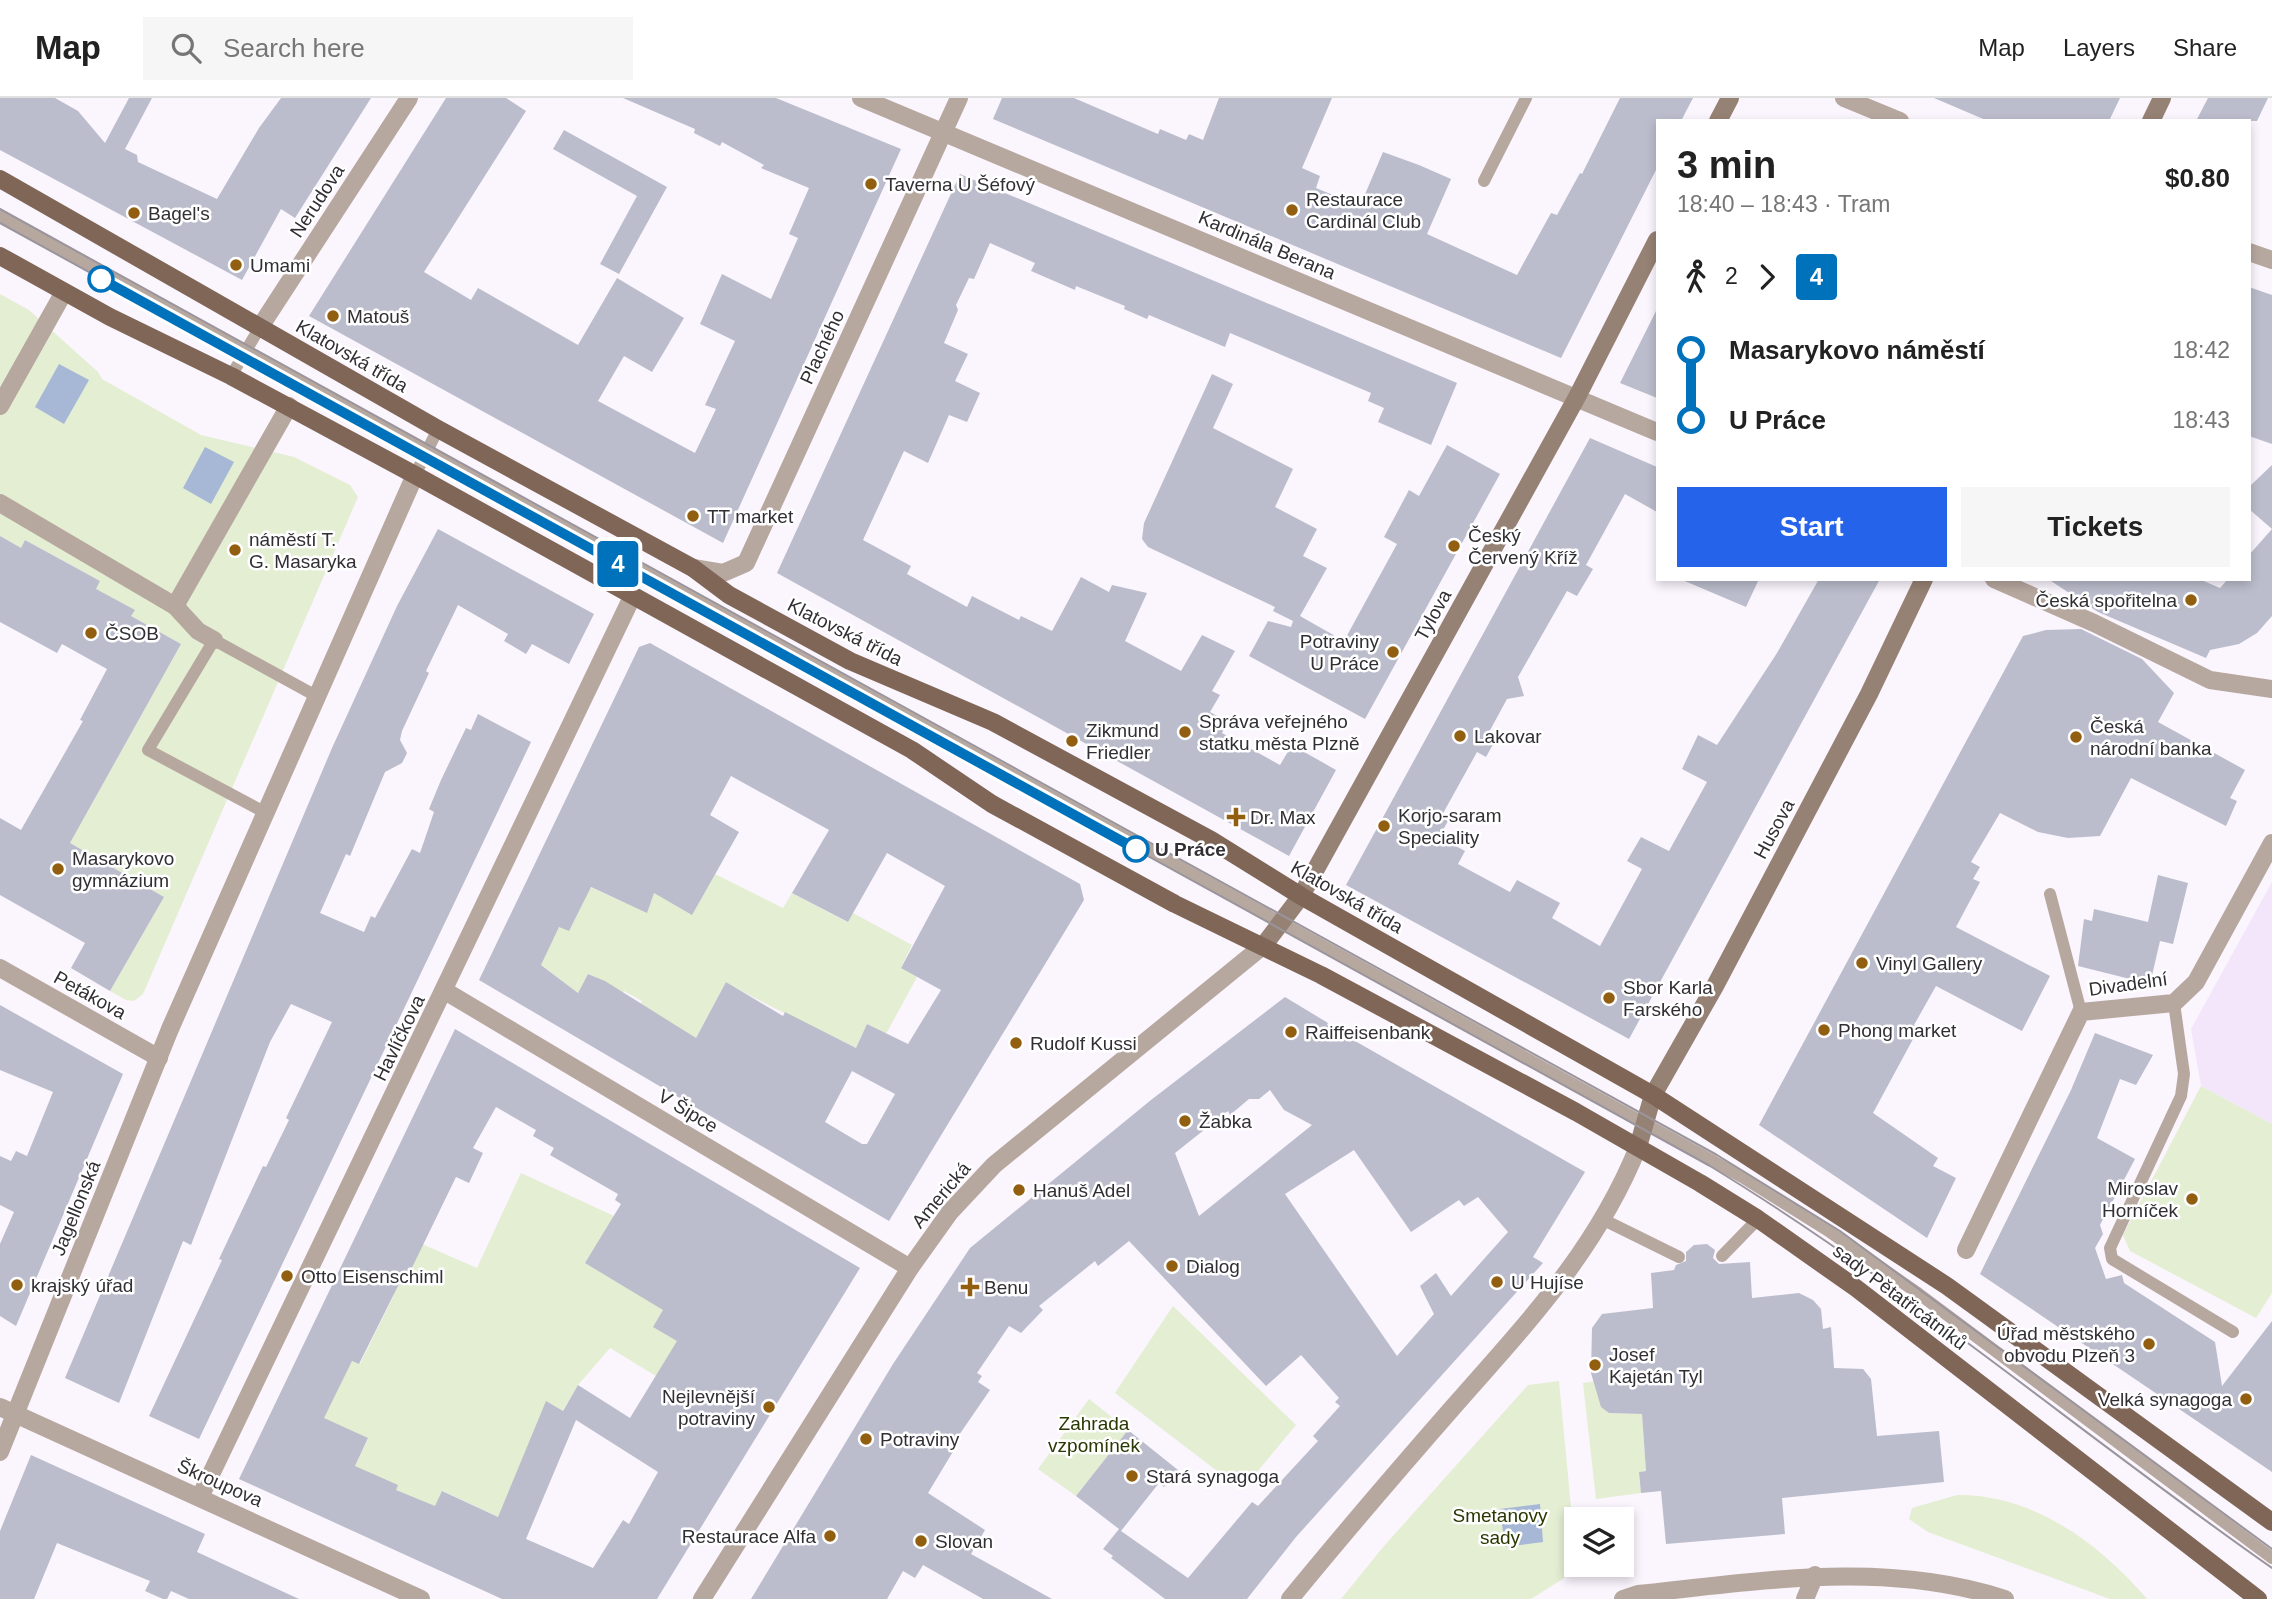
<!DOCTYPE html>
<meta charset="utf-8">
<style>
body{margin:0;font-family:Helvetica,sans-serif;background:#f6f6f6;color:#222;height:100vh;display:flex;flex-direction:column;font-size:26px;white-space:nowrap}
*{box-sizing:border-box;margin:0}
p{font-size:23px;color:#767676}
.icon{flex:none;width:38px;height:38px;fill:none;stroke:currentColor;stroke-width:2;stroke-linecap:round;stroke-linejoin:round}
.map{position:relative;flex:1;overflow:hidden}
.details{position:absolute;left:1656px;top:21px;width:595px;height:462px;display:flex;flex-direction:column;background:#fff;border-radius:0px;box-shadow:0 4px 10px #0003}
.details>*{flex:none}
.badge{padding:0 14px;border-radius:5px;font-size:24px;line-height:46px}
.buttons{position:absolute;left:1564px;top:1409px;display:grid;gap:14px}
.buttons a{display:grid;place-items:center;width:70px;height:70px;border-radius:0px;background:#fff;box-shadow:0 4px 10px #0003;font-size:35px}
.map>.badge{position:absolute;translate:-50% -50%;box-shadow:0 0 0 4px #fff}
.legs{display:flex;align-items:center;gap:10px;height:77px;padding:0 21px;font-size:23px}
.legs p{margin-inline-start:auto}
.overview{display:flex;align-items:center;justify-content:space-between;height:119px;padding:0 21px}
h1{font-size:38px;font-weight:700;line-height:52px}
.cta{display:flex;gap:14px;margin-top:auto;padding:14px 21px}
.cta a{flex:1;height:80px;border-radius:0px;background:#2563eb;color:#fff;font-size:28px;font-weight:700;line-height:80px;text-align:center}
.cta a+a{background:#f6f6f6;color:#222}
ul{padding:0 21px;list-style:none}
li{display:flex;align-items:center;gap:24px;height:70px;font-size:26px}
li i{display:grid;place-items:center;width:10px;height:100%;margin:0 9px;background:currentColor}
li i::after{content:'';width:18px;height:18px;margin:-9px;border:5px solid;border-radius:50%;background:#fff}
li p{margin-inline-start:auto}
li:first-child i{background:linear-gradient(#0000 50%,currentColor 0)}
li:last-child i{background:linear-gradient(currentColor 50%,#0000 0)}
header{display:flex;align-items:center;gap:42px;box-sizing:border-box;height:98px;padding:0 35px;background:#fff;border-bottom:2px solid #e0e0e0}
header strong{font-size:33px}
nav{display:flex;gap:38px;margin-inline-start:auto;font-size:24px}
.search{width:490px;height:63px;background:#f6f6f6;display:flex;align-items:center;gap:18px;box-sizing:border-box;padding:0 24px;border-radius:0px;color:#767676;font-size:26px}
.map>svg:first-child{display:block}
.built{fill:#f4e6fa}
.green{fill:#e4eed3}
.water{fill:#a6b8d6}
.building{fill:#bbbdcc;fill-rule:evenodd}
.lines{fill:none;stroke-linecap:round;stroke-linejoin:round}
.lane{stroke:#b7a89f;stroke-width:12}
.street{stroke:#b7a89f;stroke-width:18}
.secondary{stroke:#968274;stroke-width:18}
.primary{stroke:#7f6656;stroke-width:18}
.tram{stroke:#9a959c;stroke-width:2}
.line-1-casing{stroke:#fff;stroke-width:16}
.line-1{stroke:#0072bc;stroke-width:10}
.poi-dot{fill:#925e10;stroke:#fff;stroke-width:2.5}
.stop-1-dot{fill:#fff;stroke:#0072bc;stroke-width:3.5}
.labels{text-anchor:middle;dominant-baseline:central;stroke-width:5;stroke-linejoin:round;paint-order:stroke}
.poi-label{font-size:19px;fill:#322f34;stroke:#fff;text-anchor:start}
.street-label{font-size:19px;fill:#322f34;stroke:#fff}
.stop-label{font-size:19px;font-weight:bold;fill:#322f34;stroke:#fff;text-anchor:start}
.park-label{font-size:19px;fill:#293700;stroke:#fff}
</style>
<header>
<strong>Map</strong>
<div class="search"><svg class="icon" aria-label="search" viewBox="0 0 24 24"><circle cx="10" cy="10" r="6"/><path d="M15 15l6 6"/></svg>Search here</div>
<nav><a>Map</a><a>Layers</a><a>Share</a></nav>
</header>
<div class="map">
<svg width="2272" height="1501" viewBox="0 0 2272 1501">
<rect width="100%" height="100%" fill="#fbf5fe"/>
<polygon class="built" points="2272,784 2272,1026 2201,988 2191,931"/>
<g class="green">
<polygon points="0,196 29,212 98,274 102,281 201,337 294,359 350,387 358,399 143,896 134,903 126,902 110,893 164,799 70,745 181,546 131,518 134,513 93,496 100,483 25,442 18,455 0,438"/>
<path d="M715,776L783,810L792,795L847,824L853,815L912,847L901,869L917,879L886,936L867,926L856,950C812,927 768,909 726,884L693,945L638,911L642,903L624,893L619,901L593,886L596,879L588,876L578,895L540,866L559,829L572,827L590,789L625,805L634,784Z"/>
<polygon points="2201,988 2272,1026 2272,1195 2256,1220 2130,1153 2123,1137"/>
<polygon points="521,1075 614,1118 664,1211 697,1255 656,1278 610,1250 578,1287 498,1419 443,1393 435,1410 358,1375 355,1368 368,1341 317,1321 352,1263 360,1266 394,1197 390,1194 415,1143 477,1170"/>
<polygon points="1173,1208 1296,1327 1242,1392 1115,1295"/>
<polygon points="1559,1283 1577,1472 1531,1501 1341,1501 1384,1448 1528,1287"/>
<polygon points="1596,1283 1609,1315 1642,1316 1646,1373 1639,1374 1641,1395 1596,1401 1583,1285"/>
<polygon points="1089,1301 1128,1332 1076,1398 1038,1371"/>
<path d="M1957,1397C2033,1396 2099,1445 2147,1501H2110L1928,1434L1909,1421L1912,1410Z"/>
</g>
<g class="water">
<polygon points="59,266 89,282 64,326 35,309"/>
<polygon points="205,349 234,364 211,406 183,390"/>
<polygon points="1540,1406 1543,1444 1505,1449 1500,1411"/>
</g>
<g class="building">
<polygon points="0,0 55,0 78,13 105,45 129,0 152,0 125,51 137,57 138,64 217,101 259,30 281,0 371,0 295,120 281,111 242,182 0,52"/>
<polygon points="446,0 506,0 526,13 424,174 471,202 478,190 578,247 617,180 684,220 652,274 624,258 598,303 695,355 716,311 705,307 735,243 700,226 722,176 771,201 798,140 789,136 809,90 761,70 764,67 722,44 720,48 694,35 695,31 623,0 776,0 901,51 723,445 309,218"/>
<polygon points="1002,0 1074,0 1158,36 1160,31 1186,42 1189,36 1203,42 1219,0 1332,0 1302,70 1320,78 1316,90 1360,108 1383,54 1419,67 1451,81 1427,136 1517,177 1551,115 1557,117 1580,75 1582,76 1620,0 1693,0 1681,23 1657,23 1657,70 1561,260 993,21"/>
<polygon points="1934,0 2120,0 2109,23 1988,23"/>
<polygon points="2208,0 2268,0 2257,23 2196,23"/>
<polygon points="564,32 667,89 619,176 600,166 637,98 553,51"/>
<polygon points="960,76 1457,285 1431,347 1378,324 1384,310 1368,303 1371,295 1230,235 1225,249 1149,217 1147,221 1124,211 1125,208 1076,188 1075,192 1031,173 1035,165 990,145 974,181 969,180 956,207 958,212 944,245 968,256 955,283 980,295 967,324 949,317 928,365 904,353 863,442 911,468 907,476 967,509 972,498 1019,522 1021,518 1052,533 1081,479 1109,494 1112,487 1147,495 1125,543 1181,573 1202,537 1235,553 1212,593 1220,597 1210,614 1228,624 1222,635 1280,667 1292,647 1336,672 1289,758 777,475"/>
<polygon points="2249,189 2272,197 2272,346 2249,338"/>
<polygon points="1657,211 1657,300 1620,285"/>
<polygon points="1212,276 1233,286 1213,330 1293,371 1275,409 1317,431 1303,458 1327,470 1300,518 1344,543 1397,446 1384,439 1409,392 1419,398 1447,347 1500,376 1365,621 1249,558 1268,523 1291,529 1293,523 1273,513 1275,509 1148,449 1142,441 1144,425"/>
<polygon points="1590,340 1657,369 1657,414 1625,396 1586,467 1593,471 1577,498 1567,493 1518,579 1524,598 1507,601 1488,636 1496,641 1486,659 1477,654 1441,719 1448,723 1439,739 1465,753 1458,766 1510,794 1517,782 1560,805 1552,820 1600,848 1642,771 1627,763 1641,739 1669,753 1707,684 1682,671 1698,637 1717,647 1777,555 1819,481 1880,481 1629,941 1346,787"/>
<polygon points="2272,367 2272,518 2257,535 2239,546 2210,552 2206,560 2098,514 2048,481 2199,481 2220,490 2228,481 2249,481 2249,457 2272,431 2249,411 2249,389"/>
<polygon points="438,431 594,516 569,566 532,546 526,556 504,543 508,536 458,507 426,573 429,575 402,633 400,642 407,655 402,665 385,674 350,758 346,756 320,815 364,834 371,818 375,820 412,751 420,755 434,714 429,711 441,682 466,630 471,632 478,616 531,644 199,1341 149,1318 222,1162 219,1161 263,1068 266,1069 289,1022 286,1020 332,924 291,906 270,944 191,1147 183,1143 119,1305 65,1280 332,650 397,508"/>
<polygon points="0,438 21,450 25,442 100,483 96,491 135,512 131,518 181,546 70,745 164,799 110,893 71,870 85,845 0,797 0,720 21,732 83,623 80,622 107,571 62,546 57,555 0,524"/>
<polygon points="1680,481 1759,481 1746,509"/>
<polygon points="2081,531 2142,561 2174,595 2158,624 2245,672 2230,700 2237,703 2226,728 2131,680 2100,738 2068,740 2038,734 2000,715 1971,764 1980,769 1973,781 1980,784 1956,829 2050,878 2022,933 1936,888 1914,927 1919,930 1873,1015 1938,1060 1933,1068 1956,1080 1927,1140 1759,1027 2023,538 2046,532"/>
<path d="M650,545L1080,786L1084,802L889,1123L479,882L639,549ZM731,678L829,732L792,795L848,824L887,755L945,788L901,870L941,892L908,946L867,926L856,950L785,914L783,918L726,884L696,940L605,883L588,876L578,895L541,867L559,829L569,833L591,789L647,815L654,795L692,817L739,734L710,717ZM852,973L895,996L867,1046H862L825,1024Z"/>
<polygon points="2158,777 2188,785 2173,846 2160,843 2150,886 2078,868 2084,821 2092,823 2094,811 2148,824"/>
<path d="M1285,899L1328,925L1327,927L1585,1074L1533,1159L1543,1165L1296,1439L1247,1501H1165L1111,1460L1113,1458L1103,1451L1119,1431L1076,1398L1128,1332L1178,1372L1164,1389L1159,1385L1121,1433L1188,1480L1252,1404L1258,1408L1318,1343L1313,1338L1340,1308L1335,1304L1339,1300L1301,1257L1266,1288L1129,1143L1098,1168L1095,1163L1039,1208L1043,1212L1021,1235L1009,1228L977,1275L982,1278L978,1284L990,1292L957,1340L960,1342L928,1395L985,1432L971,1456L1052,1501H983L923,1467L915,1480L903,1473L887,1501H751L893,1266L970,1150L1151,1002ZM1270,992L1284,1012L1312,1027L1199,1118L1175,1055L1228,1013L1230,1017L1249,1001H1259ZM1354,1052L1411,1134L1459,1102L1464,1108L1478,1099L1508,1134L1451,1198L1436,1175L1420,1188L1434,1216L1397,1258L1285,1096Z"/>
<polygon points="0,907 123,976 16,1228 0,1218 0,1146 14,1114 0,1107 0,1058 11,1063 16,1053 27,1058 53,994 0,972"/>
<path d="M455,931L860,1170L657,1501H502L239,1381ZM496,1009L536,1032L533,1038L554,1050L550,1057L618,1096L615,1102L621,1106L585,1165L663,1212L653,1229L677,1243L630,1320L578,1287L563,1313L546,1303L498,1419L442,1393L435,1408L396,1392L398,1387L355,1368L368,1340L324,1320L352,1263L359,1266L403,1178L407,1180L456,1079L469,1085L483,1055L473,1050ZM576,1322L658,1374L629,1426L623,1422L593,1470L526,1441Z"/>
<polygon points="2095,935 2153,957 2136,987 2120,981 2097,1040 2135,1061 2100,1127 2103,1136 2095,1150 2106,1181 2122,1177 2124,1185 2215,1244 2222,1288 2272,1223 2272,1374 1980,1176 2071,992"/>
<polygon points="1707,1146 1715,1152 1713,1160 1719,1166 1750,1164 1752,1200 1799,1195 1813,1202 1821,1211 1823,1231 1831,1229 1834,1270 1863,1271 1871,1281 1877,1338 1939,1333 1944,1384 1782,1400 1785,1436 1666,1446 1661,1393 1641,1395 1639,1374 1646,1373 1642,1316 1609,1315 1601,1309 1591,1275 1592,1230 1602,1216 1653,1210 1651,1175 1674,1172 1676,1167 1686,1163 1686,1154 1694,1147"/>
<polygon points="31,1357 205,1436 197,1454 299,1501 189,1501 171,1493 167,1501 163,1501 145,1493 150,1483 57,1445 34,1501 0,1501 0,1433"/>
</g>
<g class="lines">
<g class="lane">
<polyline points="1484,83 1526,0"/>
<polyline points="0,118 1742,1079 1830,1134 1919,1196 2272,1460"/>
<polyline points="231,278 260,229"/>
<polyline points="415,377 438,331"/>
<polyline points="266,715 148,652 214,542 318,599"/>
<polyline points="2050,796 2081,914"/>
<polyline points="2174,905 2184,976 2181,998 2110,1150 2112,1161 2233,1234"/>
<polyline points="1602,1121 1679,1159"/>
<polyline points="1722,1158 1758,1121"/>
</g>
<g class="street">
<polyline points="861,0 1657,334"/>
<polyline points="1844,0 1900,23"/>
<polyline points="2249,154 2272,162"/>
<polyline points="260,229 409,0"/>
<polyline points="0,308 64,194"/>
<polyline points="0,405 175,508 198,533 214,542"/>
<polyline points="693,470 723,475 746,465 959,0"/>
<polyline points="1994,481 2094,525 2210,582 2272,591"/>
<polyline points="175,508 289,308"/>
<polyline points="0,870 159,960"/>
<polyline points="445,893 910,1170"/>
<polyline points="1966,1152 2081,914 2174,905 2196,884 2272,745"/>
<polyline points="0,1309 421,1501"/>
<polyline points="0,1354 170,931 415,377"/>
<polyline points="200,1399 633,497"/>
<polyline points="702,1501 910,1170 950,1114 994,1067 1264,847"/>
<path d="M1290,1501C1344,1435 1399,1371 1455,1307C1527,1225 1596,1153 1638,1049"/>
<path d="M1623,1501L1638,1496C1762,1483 1885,1462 2005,1501"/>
<polyline points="1805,1501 1815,1477"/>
</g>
<g class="secondary">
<polyline points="1718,23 1730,0"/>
<polyline points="2151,23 2162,0"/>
<polyline points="1264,847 1301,798 1577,299 1657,142"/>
<polyline points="1638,1049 1653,997 1715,888 1869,596 1924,481"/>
</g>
<g class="primary">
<polyline points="0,81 438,331 693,470 729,497 850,563 993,624 1211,742 1301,798 1653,997 1947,1188 2272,1424"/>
<polyline points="0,158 110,219 231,278 415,377 912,652 992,706 1175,806 1321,877 1576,1014 1700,1085 1758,1121 1856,1190 2258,1501"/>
</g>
<g class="tram">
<polyline points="0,111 1717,1057 1840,1133 2272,1451"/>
<path d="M0,125L1710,1068C1907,1188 2083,1338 2272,1470"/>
</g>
</g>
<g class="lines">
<g class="line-1-casing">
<polyline id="line-1" points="101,181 1136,751"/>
</g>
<use href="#line-1" class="line-1"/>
</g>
<g class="poi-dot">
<circle cx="871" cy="86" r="7"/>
<circle cx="1292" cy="112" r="7"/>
<circle cx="134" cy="115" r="7"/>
<circle cx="236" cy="167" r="7"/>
<circle cx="333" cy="218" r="7"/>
<circle cx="693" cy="418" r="7"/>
<circle cx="1454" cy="448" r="7"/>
<circle cx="235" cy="452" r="7"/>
<circle cx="2191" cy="502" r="7"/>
<circle cx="91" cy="535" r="7"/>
<circle cx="1393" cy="554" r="7"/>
<circle cx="1185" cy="634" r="7"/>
<circle cx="1460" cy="638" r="7"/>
<circle cx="2076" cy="639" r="7"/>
<circle cx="1072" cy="643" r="7"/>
<path d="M1232.5 708.5h7v7h7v7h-7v7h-7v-7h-7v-7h7z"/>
<circle cx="1384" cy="728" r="7"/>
<circle cx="58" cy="771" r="7"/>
<circle cx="1862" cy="865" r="7"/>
<circle cx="1609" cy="900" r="7"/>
<circle cx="1824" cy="932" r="7"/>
<circle cx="1291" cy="934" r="7"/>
<circle cx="1016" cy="945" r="7"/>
<circle cx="1185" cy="1023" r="7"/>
<circle cx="1019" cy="1092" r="7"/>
<circle cx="2192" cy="1101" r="7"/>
<circle cx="1172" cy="1168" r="7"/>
<circle cx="287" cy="1178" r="7"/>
<circle cx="1497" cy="1184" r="7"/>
<circle cx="17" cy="1187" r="7"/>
<path d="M966.5 1178.5h7v7h7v7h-7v7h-7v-7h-7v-7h7z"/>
<circle cx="2149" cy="1246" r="7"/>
<circle cx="1595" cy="1267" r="7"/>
<circle cx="2246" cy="1301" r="7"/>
<circle cx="769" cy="1309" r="7"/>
<circle cx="866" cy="1341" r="7"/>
<circle cx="1132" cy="1378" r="7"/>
<circle cx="830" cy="1438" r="7"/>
<circle cx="921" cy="1443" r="7"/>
</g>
<g class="stop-1-dot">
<circle cx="101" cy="181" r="12"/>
<circle cx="1136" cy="751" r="12"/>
</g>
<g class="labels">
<g class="poi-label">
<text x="885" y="86">Taverna U Šéfový</text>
<text x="1306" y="101">Restaurace<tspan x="1306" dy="22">Cardinál Club</tspan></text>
<text x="148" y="115">Bagel's</text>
<text x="250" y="167">Umami</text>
<text x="347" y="218">Matouš</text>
<text x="707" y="418">TT market</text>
<text x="1468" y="437">Český<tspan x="1468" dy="22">Červený Kříž</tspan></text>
<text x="249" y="441">náměstí T.<tspan x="249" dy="22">G. Masaryka</tspan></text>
<text x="2177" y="502" text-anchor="end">Česká spořitelna</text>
<text x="105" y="535">ČSOB</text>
<text x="1379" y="543" text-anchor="end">Potraviny<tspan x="1379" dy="22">U Práce</tspan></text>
<text x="1199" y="623">Správa veřejného<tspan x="1199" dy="22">statku města Plzně</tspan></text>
<text x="2090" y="628">Česká<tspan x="2090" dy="22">národní banka</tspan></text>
<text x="1086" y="632">Zikmund<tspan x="1086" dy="22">Friedler</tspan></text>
<text x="1474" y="638">Lakovar</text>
<text x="1398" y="717">Korjo-saram<tspan x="1398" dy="22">Speciality</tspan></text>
<text x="1250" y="719">Dr. Max</text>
<text x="72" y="760">Masarykovo<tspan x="72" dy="22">gymnázium</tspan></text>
<text x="1876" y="865">Vinyl Gallery</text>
<text x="1623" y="889">Sbor Karla<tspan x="1623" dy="22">Farského</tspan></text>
<text x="1838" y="932">Phong market</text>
<text x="1305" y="934">Raiffeisenbank</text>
<text x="1030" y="945">Rudolf Kussi</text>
<text x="1199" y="1023">Žabka</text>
<text x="2178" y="1090" text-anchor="end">Miroslav<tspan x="2178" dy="22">Horníček</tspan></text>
<text x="1033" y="1092">Hanuš Adel</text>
<text x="1186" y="1168">Dialog</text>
<text x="301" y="1178">Otto Eisenschiml</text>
<text x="1511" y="1184">U Hujíse</text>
<text x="31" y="1187">krajský úřad</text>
<text x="984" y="1189">Benu</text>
<text x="2135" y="1235" text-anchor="end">Úřad městského<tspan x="2135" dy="22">obvodu Plzeň 3</tspan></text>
<text x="1609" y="1256">Josef<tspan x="1609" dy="22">Kajetán Tyl</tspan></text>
<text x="755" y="1298" text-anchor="end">Nejlevnější<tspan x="755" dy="22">potraviny</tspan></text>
<text x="2232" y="1301" text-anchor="end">Velká synagoga</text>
<text x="880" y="1341">Potraviny</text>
<text x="1146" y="1378">Stará synagoga</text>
<text x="816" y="1438" text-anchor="end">Restaurace Alfa</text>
<text x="935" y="1443">Slovan</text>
</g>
<g class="street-label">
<text transform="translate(317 103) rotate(-57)">Nerudova</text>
<text transform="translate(1267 147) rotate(23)">Kardinála Berana</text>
<text transform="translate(822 249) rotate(-65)">Plachého</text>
<text transform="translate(352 258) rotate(30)">Klatovská třída</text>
<text transform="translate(1433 517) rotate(-61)">Tylova</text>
<text transform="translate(845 534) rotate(27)">Klatovská třída</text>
<text transform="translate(1774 731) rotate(-62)">Husova</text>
<text transform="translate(1347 799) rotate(30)">Klatovská třída</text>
<text transform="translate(2128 886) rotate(-8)">Divadelní</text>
<text transform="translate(90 897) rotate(29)">Petákova</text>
<text transform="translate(399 940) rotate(-64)">Havlíčkova</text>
<text transform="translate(688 1013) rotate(31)">V Šipce</text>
<text transform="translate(941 1097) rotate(-50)">Americká</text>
<text transform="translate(76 1110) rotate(-68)">Jagellonská</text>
<text transform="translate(1900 1199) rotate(37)">sady Pětatřicátníků</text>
<text transform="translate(220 1385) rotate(24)">Škroupova</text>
</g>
<g class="stop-label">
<text x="1155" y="751">U Práce</text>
</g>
<g class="park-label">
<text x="1094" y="1325">Zahrada<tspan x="1094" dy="22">vzpomínek</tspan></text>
<text x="1500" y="1417">Smetanovy<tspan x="1500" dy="22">sady</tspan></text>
</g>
</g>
</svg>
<div class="buttons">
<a><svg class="icon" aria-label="layers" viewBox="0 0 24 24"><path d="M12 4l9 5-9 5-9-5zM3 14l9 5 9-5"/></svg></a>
</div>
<b class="badge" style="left:618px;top:466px;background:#0072bc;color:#fff">4</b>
<section class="details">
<div class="overview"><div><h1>3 min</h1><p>18:40 – 18:43 · Tram</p></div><b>$0.80</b></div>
<div class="legs"><svg class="icon" aria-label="walk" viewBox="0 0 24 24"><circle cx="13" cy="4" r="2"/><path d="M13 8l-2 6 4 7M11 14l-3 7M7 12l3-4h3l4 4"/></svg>2<svg class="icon" aria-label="forward" viewBox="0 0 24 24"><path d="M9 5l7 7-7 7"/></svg><b class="badge" style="background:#0072bc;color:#fff">4</b></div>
<ul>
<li><i style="color:#0072bc"></i><b>Masarykovo náměstí</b><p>18:42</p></li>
<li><i style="color:#0072bc"></i><b>U Práce</b><p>18:43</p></li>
</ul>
<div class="cta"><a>Start</a><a>Tickets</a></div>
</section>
</div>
